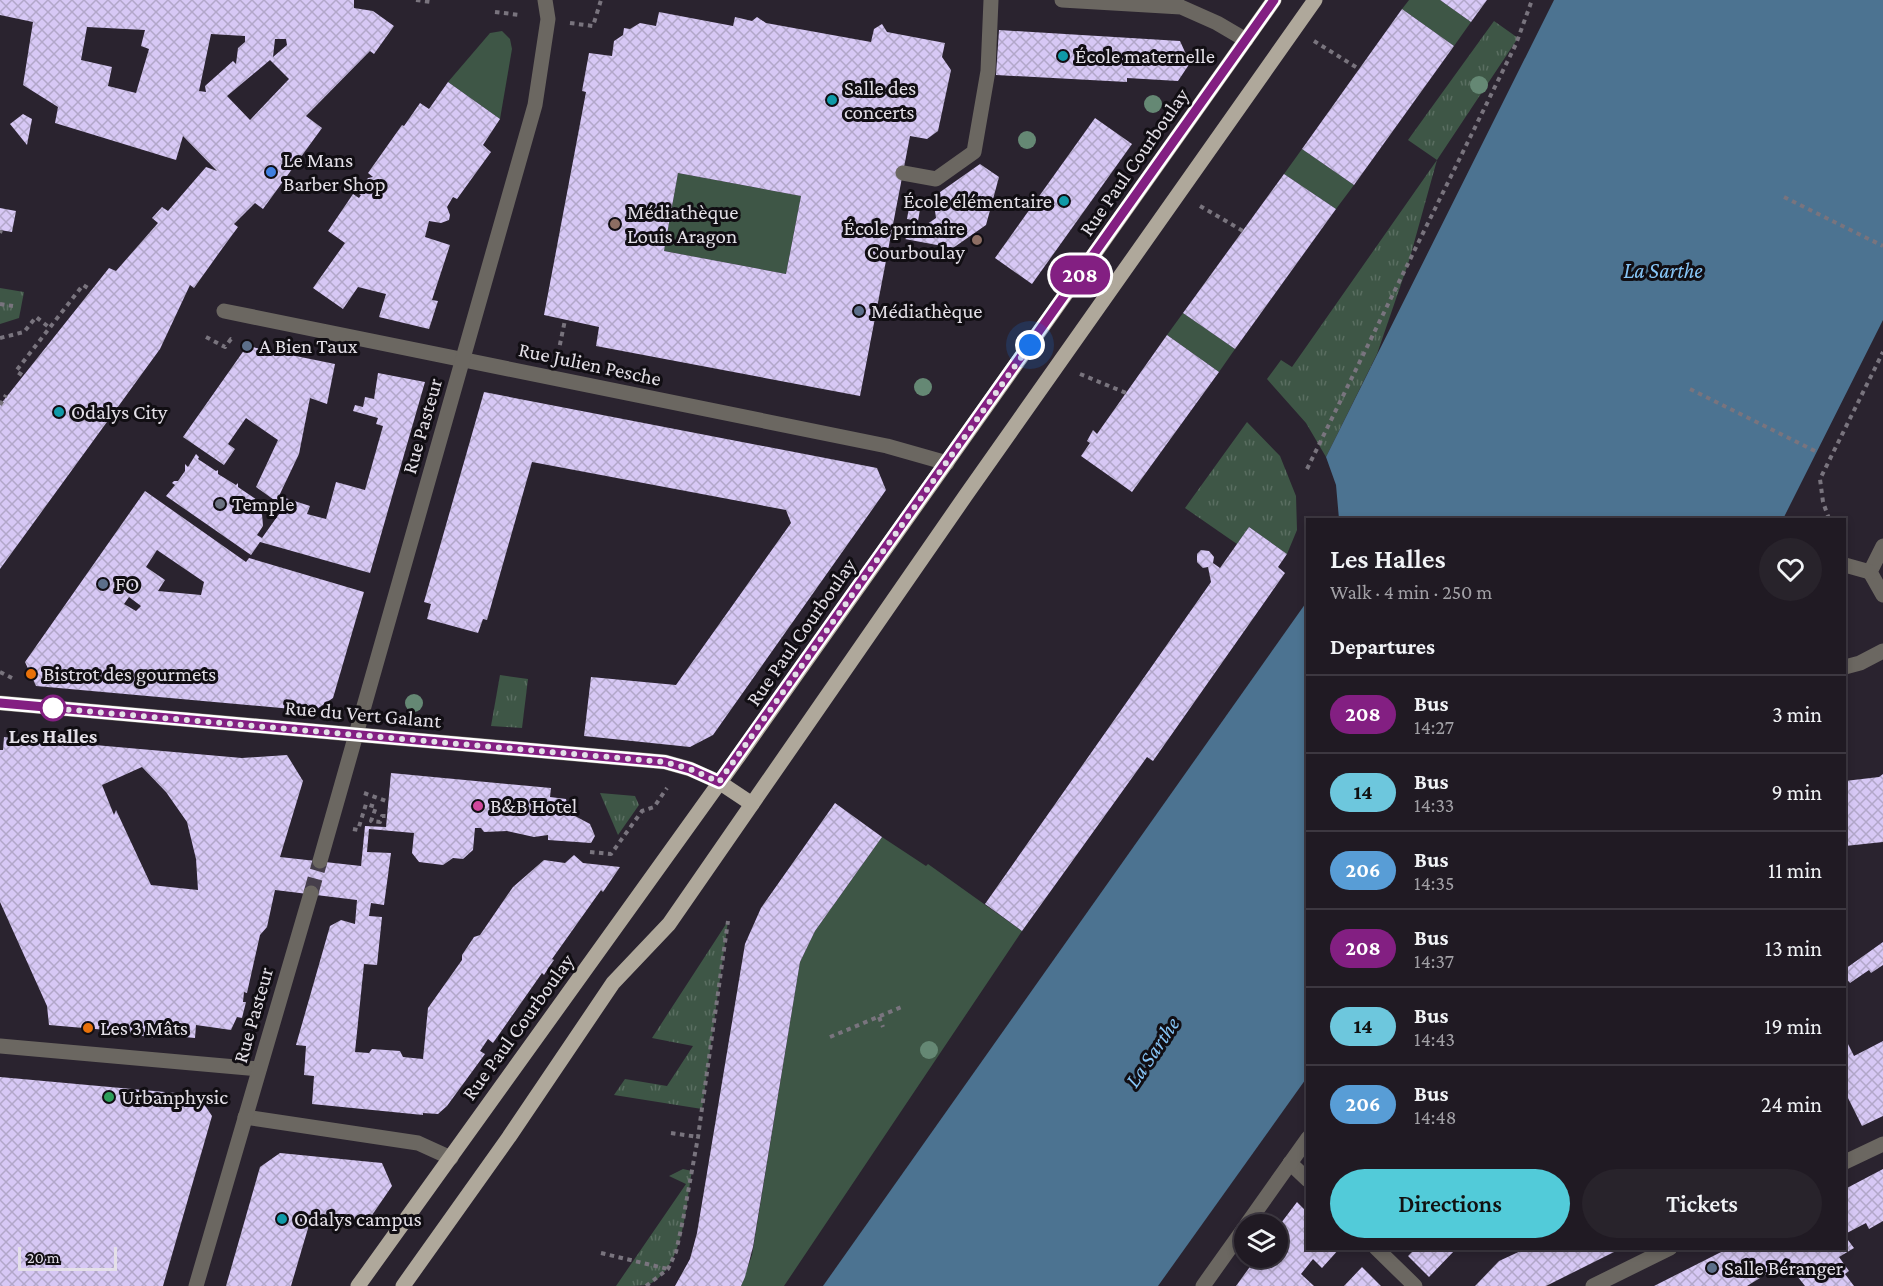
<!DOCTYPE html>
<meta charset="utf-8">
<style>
body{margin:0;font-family:"Crimson Pro",serif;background:#28232b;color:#f1f3f6;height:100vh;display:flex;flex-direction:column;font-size:22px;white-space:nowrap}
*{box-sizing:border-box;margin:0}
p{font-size:20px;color:#a2a1a6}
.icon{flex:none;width:33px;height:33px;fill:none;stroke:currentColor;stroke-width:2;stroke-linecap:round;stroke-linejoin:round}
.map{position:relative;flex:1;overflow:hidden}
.sheet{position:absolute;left:1306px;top:518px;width:540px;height:732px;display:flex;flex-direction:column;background:#201a23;border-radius:0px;box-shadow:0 3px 9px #0003,0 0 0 2px #3d3841}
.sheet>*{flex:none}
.badge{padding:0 12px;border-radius:20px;font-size:21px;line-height:39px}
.fabs{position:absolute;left:1234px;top:1214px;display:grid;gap:12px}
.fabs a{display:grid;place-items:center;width:54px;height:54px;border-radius:50%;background:#201a23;box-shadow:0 3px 9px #0003,0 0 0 2px #3d3841;font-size:30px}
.scale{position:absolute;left:18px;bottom:15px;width:99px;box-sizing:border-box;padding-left:6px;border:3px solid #e3dfe7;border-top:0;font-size:16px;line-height:21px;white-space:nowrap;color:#e3dfe7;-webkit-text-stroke:4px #110e13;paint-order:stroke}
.you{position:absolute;width:30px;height:30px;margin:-15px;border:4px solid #fff;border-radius:50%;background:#1a73e8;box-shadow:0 0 0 9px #1a73e833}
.map>.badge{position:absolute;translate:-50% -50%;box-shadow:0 0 0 3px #fff}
h2{padding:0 24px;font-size:22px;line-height:54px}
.round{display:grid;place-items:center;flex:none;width:63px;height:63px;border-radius:32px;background:#28232b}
.summary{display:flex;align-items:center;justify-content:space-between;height:102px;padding:0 24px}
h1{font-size:28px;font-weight:600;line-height:45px}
.button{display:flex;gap:12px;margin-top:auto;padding:12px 24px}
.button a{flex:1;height:69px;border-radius:36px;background:#52cbd9;color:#111;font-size:24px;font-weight:600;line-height:69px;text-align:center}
.button a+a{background:#28232b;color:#f1f3f6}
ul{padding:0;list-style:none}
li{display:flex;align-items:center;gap:18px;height:78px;padding:0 24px;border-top:2px solid #3d3841}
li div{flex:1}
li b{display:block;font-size:22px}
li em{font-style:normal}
li .badge{min-width:66px;font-weight:700;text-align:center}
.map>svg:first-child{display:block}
.grass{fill:url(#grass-tufts)}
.garden{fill:#3e5646}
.water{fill:#4c7391}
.building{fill:url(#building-cross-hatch);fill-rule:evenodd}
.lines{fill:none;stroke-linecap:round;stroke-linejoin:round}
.street-tunnel{stroke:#463f4b;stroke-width:15;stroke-dasharray:15 8;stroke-linecap:butt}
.path{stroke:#79747e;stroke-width:4;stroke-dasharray:4.5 4.5;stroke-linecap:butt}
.lane{stroke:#6b6761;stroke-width:15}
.street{stroke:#6b6761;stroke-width:15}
.primary{stroke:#afa89b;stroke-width:15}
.tree{fill:#658874}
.line-casing{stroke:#fff;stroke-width:14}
.line{stroke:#831f82;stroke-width:9}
.walk{stroke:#e3dfe7;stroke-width:6;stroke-dasharray:0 10.8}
.culture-dot{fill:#0f9aa8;stroke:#110e13;stroke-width:2}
.shop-dot{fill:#3f7fe0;stroke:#110e13;stroke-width:2}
.education-dot{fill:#8d6e63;stroke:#110e13;stroke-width:2}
.service-dot{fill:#5c6f8a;stroke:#110e13;stroke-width:2}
.worship-dot{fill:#6b7280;stroke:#110e13;stroke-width:2}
.food-dot{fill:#e8710a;stroke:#110e13;stroke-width:2}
.stop-dot{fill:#fff;stroke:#831f82;stroke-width:3}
.hotel-dot{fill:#d1479c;stroke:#110e13;stroke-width:2}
.leisure-dot{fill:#2e9e5b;stroke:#110e13;stroke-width:2}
.labels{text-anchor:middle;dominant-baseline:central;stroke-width:6;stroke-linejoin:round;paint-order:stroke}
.poi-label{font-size:21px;fill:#e3dfe7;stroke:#110e13;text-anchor:start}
.street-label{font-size:21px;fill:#e3dfe7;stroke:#110e13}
.stop-label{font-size:21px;font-weight:bold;fill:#e3dfe7;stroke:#110e13}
.water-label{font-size:22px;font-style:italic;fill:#87c5f6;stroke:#110e13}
</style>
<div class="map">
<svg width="1883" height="1286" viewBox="0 0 1883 1286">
<defs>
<pattern id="grass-tufts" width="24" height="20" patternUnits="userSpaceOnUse" patternTransform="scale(1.5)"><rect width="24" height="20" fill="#3e5646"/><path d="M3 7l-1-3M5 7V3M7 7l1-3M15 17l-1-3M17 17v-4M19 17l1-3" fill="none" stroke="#5a6e61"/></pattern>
<pattern id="building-cross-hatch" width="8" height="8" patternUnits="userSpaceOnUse" patternTransform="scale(1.5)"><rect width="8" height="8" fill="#d7c8f5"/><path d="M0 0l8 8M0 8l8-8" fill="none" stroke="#b2a7c9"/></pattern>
</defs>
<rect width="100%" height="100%" fill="#2a232f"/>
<g class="grass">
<polygon points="1494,21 1518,38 1437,160 1409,261 1377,354 1326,457 1306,423 1267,379 1281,360 1292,367 1437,160 1408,140"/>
<polygon points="0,288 24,292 19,318 0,324"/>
<polygon points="1247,422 1280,456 1296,496 1297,530 1287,554 1249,527 1237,544 1185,508"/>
<polygon points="500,675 528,679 522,728 491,726"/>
<polygon points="600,793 635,796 639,805 618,835"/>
<polygon points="728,921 702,1109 614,1095 625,1079 667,1086 693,1046 652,1038"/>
<path d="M683,1169L692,1171C685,1206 685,1267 648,1285C640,1286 625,1286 616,1286L686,1184L669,1176Z"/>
</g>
<g class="garden">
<polygon points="1409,0 1440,0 1471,22 1454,46 1402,9"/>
<polygon points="502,31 510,39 512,49 500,119 448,82 490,33"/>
<polygon points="1302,149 1354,185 1336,209 1284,174"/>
<polygon points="678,173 801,196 786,274 664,251"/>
<polygon points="1183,313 1235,349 1219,372 1167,335"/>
<polygon points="882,837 926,866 928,864 1022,931 784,1286 741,1286 752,1255 800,962 815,931"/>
</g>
<g class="water">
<polygon points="1554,0 1883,0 1883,320 1783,519 1339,519 1336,485 1326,457"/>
<polygon points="1308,600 1308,1076 1158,1286 823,1286"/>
</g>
<g class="building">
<path d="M0,0H354V8L373,11L394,26L374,54L370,51L306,116L322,128L263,209L255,203L234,224L238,227L219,253L194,288L190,285L160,349L0,569V405L109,268L116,271L158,223L152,218L162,207L168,211L206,167L217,171L183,136L176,160L55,123L58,107L23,85L33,22L0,15ZM87,27L145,30L141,46L149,49L136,93L108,86L112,67L81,60ZM211,34L245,36V42L238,48L236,64L233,61L205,86L206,92L199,91ZM275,39H286L287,45L273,57ZM270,60L289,79L250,120L227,96Z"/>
<polygon points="1440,0 1487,0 1471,22"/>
<polygon points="1402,9 1454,46 1354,185 1302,149"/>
<path d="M659,12L733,26L735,17L752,21L757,17L766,23L871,42L874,29L882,24L887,32L945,43L942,57L951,70L938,131L927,139L910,136L860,396L596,346L599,327L544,315L586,92L582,91L589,53L612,56L614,41L623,35L624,28L630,29L640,23L656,26ZM678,173L801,196L786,274L664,251Z"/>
<polygon points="999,30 1180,41 1190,63 1178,81 1127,78 1127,82 996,75"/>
<polygon points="448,82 500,119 483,145 491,152 457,199 453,197 447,207 450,215 449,220 441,223 429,221 425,237 450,245 432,300 438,301 429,329 379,317 386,294 358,287 343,309 313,288 345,243 328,231 353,194 359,198 361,195 357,193 368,178 373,177 368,173 402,125 404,126 420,103 429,109"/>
<polygon points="23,114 32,119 27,145 10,124"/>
<polygon points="1095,118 1132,144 1032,284 995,258"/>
<polygon points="980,164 999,177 986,225 953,248 905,239 936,218 933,197"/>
<polygon points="1284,174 1336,209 1235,349 1183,313"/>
<polygon points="911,196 922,198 918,221 907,219"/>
<polygon points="0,208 16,211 12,232 0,230"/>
<polygon points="1167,335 1219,372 1132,492 1081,456 1090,443 1087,441 1093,430 1097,434"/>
<polygon points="247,346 335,364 327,404 310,398 299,454 279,496 310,506 307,514 326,519 336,482 365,490 383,426 376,424 378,418 353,411 355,405 363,407 365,397 374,399 378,373 425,382 370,573 260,542 251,555 166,496 175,485 172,483 174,481 178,481 185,471 185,464 188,467 196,454 199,457 198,459 216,471 218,470 218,474 236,485 238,483 238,487 257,500 260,500 254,508 262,514 263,526 257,535 262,538 284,507 256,487 278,440 246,418 228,444 235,449 224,465 183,437"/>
<polygon points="484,392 877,468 886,490 713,735 690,747 584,736 591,677 676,685 791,523 786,510 532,462 487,620 483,619 478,633 427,619 431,604 424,602"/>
<path d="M145,491L246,562L249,558L364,592L333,698L314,711L36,686L25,662ZM157,550L204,582L201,595L158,591L165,580L146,567ZM129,597L141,606L136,611L124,604Z"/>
<polygon points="1249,527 1287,554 1278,567 1285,573 1153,761 1147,757 1022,931 985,904 1211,582 1208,567 1203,568 1197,562 1197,554 1201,550 1209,551 1214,557 1213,563 1220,568"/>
<path d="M4,737L242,758L287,755L303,781L280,857L361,866L365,826L386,827L391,773L551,788L550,797L566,799L568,809L575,816L590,824L595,836L591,843L548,840V835L534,837L507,831L484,832L481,828H475L473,850L463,859L453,858L443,865L419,862L412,853L414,833L369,829L367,852L391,853L384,905L371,903L369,916L382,917L377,965L364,964L355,1052L369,1053L372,1049L400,1051L403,1057L423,1059L428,1008L462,960V955L474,937L480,935L513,887L544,860L565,863L574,855L583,863L620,867L603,892L601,890L552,959L554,960L549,967L544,975L542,973L493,1043L488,1039L480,1051L485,1054L447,1106L438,1114L423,1113V1115L312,1104L314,1076L304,1075L306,1046L296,1045L330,926L341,920L355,924L357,900L275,890L267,927L260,935L247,993L244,992L243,1002H246L242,1018L237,1017L231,1030L196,1025L195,1038L154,1034L153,1038L118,1031L49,1025L47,1006L0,902V750H3ZM142,767L166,792L187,822L196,859L198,890L151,885L116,810L114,815L102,785Z"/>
<polygon points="1883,774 1883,842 1845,846 1845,781 1879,777"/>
<polygon points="835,803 882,837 815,931 800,962 753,1247 745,1277 741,1286 675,1286 690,1259 697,1233 745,944 761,908"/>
<polygon points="1883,942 1883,965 1871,973 1869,970 1850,983 1845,977 1845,969"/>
<polygon points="1845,1038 1854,1056 1883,1041 1883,1116 1862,1126 1845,1092"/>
<polygon points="0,1077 198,1095 212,1116 163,1286 0,1286"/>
<polygon points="280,1153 382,1163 392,1186 368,1221 321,1217 317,1222 309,1225 291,1286 226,1286 260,1167"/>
<polygon points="1883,1169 1883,1221 1869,1229 1866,1223 1845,1234 1845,1189"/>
<polygon points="1297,1202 1308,1213 1308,1248 1340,1248 1322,1268 1313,1259 1301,1274 1314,1286 1236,1286 1257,1257 1278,1257 1278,1227"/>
<polygon points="1845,1236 1854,1248 1839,1257 1849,1271 1845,1274 1854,1286 1805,1286 1786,1262 1747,1286 1654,1286 1729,1248 1845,1248"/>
<polygon points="1416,1248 1455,1248 1456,1249 1429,1277 1408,1256"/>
<polygon points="1527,1248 1622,1248 1546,1286 1475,1286 1499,1261"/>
<polygon points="1362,1267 1381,1286 1344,1286"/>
</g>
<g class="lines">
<polyline class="street-tunnel" points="311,893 320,861"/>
<g class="path">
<polyline points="416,0 431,2"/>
<polyline points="495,12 520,15"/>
<polyline points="570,23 593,26 601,0"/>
<polyline points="1314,41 1359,69"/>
<polyline points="1784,197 1883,246"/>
<polyline points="1200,206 1243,231"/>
<polyline points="0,233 1,230"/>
<polyline points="0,304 13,306"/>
<polyline points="206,337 225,347 231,339 235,340"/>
<polyline points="0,338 24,332 36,317 50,328"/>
<polyline points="558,354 565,320"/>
<polyline points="1080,374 1126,393"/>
<polyline points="22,375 16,371 83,285 91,290"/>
<polyline points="1690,389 1817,452"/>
<polyline points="0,405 6,395"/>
<polyline points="1307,469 1516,44 1532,0"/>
<polyline points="1829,519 1823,502 1820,479 1883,352"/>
<polyline points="0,672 12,678"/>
<polyline points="364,793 389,802"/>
<polyline points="353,829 358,830 366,804 376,807 371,821 380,822 382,816 387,816"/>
<polyline points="590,852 611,854 642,811 654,807 667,788"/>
<polyline points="879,1017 883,1027"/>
<polyline points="830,1037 904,1006"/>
<polyline points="671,1133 698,1137"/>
<polyline points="601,1253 668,1269"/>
<polyline points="646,1286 668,1269 676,1252 683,1220 698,1137 728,921"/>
</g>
<g class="lane">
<polyline points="903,173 936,179 974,152 988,71 991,0"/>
<polyline points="1883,546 1870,572 1883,595"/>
<polyline points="1845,565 1870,572"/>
</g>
<g class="street">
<polyline points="1062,0 1181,7 1217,23 1246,40"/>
<polyline points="224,311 887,446 947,463"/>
<polyline points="1845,667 1860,663 1883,651"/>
<polyline points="0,703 665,762 690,769 719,782"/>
<polyline points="320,861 535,105 548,19 545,0"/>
<polyline points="0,1046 259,1069"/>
<polyline points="245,1117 418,1143 451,1158"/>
<polyline points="1845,1162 1883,1144"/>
<polyline points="1290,1163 1308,1180"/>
<polyline points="1247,1224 1308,1138"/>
<polyline points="1376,1248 1415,1286"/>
<polyline points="196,1286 311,893"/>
<polyline points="1203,1286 1245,1227"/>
<polyline points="1593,1286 1670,1248"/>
</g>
<g class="primary">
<polyline points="719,782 752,804"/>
<polyline points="358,1286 738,757 1274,0"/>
<polyline points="403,1286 509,1137 613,983 669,924 966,495 1315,0"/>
</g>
</g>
<g class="tree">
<circle cx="1479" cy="85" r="9"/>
<circle cx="1153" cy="104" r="9"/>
<circle cx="1027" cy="140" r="9"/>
<circle cx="923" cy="387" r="9"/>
<circle cx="414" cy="703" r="9"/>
<circle cx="929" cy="1050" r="9"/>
</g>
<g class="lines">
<g class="line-casing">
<polyline id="line" points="0,703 665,762 690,769 719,782 1274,0"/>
</g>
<use href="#line" class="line"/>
<polyline class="walk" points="53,708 50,708 665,762 690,769 719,782 1030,345"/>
</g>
<g class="culture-dot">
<circle cx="1063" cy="56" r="6"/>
<circle cx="832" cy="100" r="6"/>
<circle cx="1064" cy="201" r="6"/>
<circle cx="59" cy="412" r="6"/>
<circle cx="282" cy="1219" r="6"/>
</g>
<circle class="shop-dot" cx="271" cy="172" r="6"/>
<g class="education-dot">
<circle cx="615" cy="224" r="6"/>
<circle cx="977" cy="240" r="6"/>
</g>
<g class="service-dot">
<circle cx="859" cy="311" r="6"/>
<circle cx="247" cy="346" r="6"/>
<circle cx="103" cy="584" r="6"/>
<circle cx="1712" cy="1268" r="6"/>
</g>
<circle class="worship-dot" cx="220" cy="504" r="6"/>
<g class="food-dot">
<circle cx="31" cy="674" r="6"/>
<circle cx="88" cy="1028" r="6"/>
</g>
<circle class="stop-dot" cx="53" cy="708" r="12"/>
<circle class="hotel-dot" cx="478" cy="806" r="6"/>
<circle class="leisure-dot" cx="109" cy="1097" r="6"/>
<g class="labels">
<g class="poi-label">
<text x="1075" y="56">École maternelle</text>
<text x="844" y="88">Salle des<tspan x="844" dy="24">concerts</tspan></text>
<text x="283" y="160">Le Mans<tspan x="283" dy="24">Barber Shop</tspan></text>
<text x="1052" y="201" text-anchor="end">École élémentaire</text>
<text x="627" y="212">Médiathèque<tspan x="627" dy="24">Louis Aragon</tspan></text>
<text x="965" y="228" text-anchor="end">École primaire<tspan x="965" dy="24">Courboulay</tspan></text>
<text x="871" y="311">Médiathèque</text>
<text x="259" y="346">A Bien Taux</text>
<text x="71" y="412">Odalys City</text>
<text x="232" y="504">Temple</text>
<text x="115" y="584">FO</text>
<text x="43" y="674">Bistrot des gourmets</text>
<text x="490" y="806">B&amp;B Hotel</text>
<text x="100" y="1028">Les 3 Mâts</text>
<text x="121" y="1097">Urbanphysic</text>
<text x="294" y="1219">Odalys campus</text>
<text x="1724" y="1268">Salle Béranger</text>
</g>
<g class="street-label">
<text transform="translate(1134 162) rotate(-55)">Rue Paul Courboulay</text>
<text transform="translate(590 364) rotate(12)">Rue Julien Pesche</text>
<text transform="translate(422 426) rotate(-74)">Rue Pasteur</text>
<text transform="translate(801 632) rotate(-55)">Rue Paul Courboulay</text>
<text transform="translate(363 714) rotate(5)">Rue du Vert Galant</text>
<text transform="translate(253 1015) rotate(-74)">Rue Pasteur</text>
<text transform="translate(518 1027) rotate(-54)">Rue Paul Courboulay</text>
</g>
<g class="stop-label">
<text x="53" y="736">Les Halles</text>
</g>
<g class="water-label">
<text x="1663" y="270">La Sarthe</text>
<text transform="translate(1152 1052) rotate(-56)">La Sarthe</text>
</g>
</g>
</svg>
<div class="fabs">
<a><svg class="icon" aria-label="layers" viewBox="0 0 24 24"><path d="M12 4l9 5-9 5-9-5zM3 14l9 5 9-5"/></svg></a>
</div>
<div class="scale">20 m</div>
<div class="you" style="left:1030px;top:345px"></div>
<b class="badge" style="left:1080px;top:275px;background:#831f82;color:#fff">208</b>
<section class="sheet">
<div class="summary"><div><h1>Les Halles</h1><p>Walk · 4 min · 250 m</p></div><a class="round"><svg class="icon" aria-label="heart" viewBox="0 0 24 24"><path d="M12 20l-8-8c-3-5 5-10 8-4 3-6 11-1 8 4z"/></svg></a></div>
<h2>Departures</h2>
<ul>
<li><span class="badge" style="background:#831f82;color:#fff">208</span><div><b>Bus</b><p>14:27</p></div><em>3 min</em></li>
<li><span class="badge" style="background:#6dc7dd;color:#111">14</span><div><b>Bus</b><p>14:33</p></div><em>9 min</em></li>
<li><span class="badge" style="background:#589dd6;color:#fff">206</span><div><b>Bus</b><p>14:35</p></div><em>11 min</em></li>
<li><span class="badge" style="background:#831f82;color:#fff">208</span><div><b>Bus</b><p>14:37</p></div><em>13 min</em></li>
<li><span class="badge" style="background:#6dc7dd;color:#111">14</span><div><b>Bus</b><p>14:43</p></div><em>19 min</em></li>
<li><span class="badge" style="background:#589dd6;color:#fff">206</span><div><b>Bus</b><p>14:48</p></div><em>24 min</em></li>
</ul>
<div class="button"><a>Directions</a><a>Tickets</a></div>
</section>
</div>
